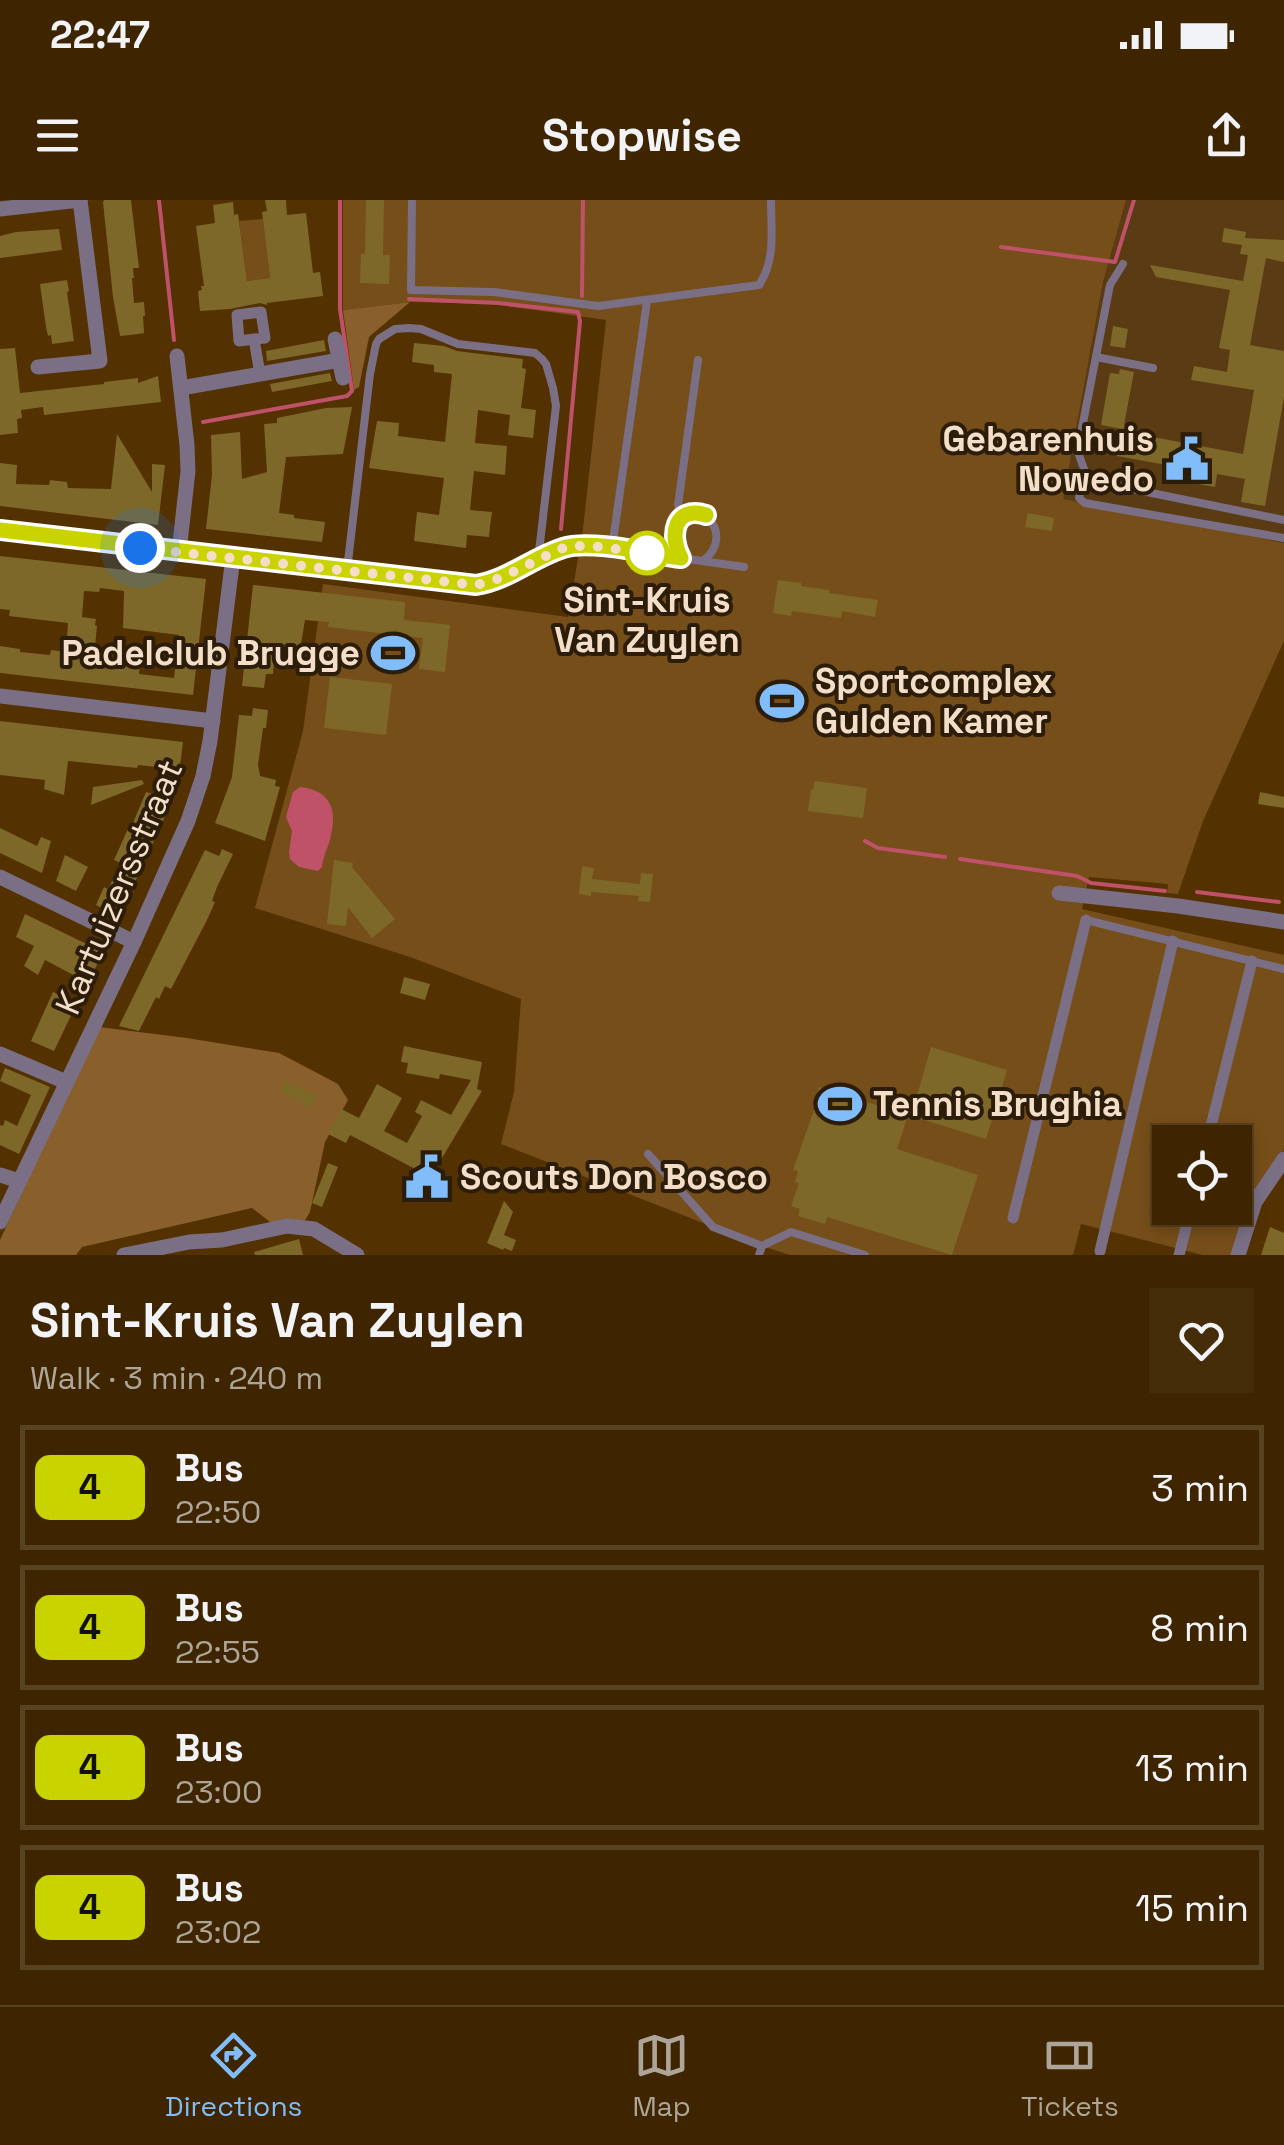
<!DOCTYPE html>
<meta charset="utf-8">
<style>
body{margin:0;font-family:"Space Grotesk",sans-serif;background:#452d0a;color:#f1f3f6;height:100vh;display:flex;flex-direction:column;font-size:38px;white-space:nowrap}
*{box-sizing:border-box;margin:0}
p{font-size:32px;color:#ada599}
.icon{flex:none;width:55px;height:55px;fill:none;stroke:currentColor;stroke-width:2;stroke-linecap:round;stroke-linejoin:round}
.map{position:relative;height:1055px;overflow:hidden}
.panel{display:flex;flex-direction:column;background:#3e2500;flex:1}
.panel>*{flex:none}
.badge{padding:0 20px;border-radius:15px;font-size:35px;line-height:65px}
.fabs{position:absolute;left:1152px;top:925px;display:grid;gap:20px}
.fabs a{display:grid;place-items:center;width:100px;height:100px;border-radius:0px;background:#3e2500;box-shadow:0 5px 15px #0003,0 0 0 2px #574222;font-size:50px}
.you{position:absolute;width:50px;height:50px;margin:-25px;border:8px solid #fff;border-radius:50%;background:#1a73e8;box-shadow:0 0 0 15px #1a73e833}
.map>.badge{position:absolute;translate:-50% -50%;box-shadow:0 0 0 5px #fff}
.round{display:grid;place-items:center;flex:none;width:105px;height:105px;border-radius:0px;background:#452d0a}
.overview{display:flex;align-items:center;justify-content:space-between;height:170px;padding:0 30px}
h1{font-size:48px;font-weight:600;line-height:75px}
ul{padding:0;list-style:none}
li{display:flex;align-items:center;gap:30px;height:125px;margin:0 20px 15px;padding:0 10px;border:5px solid #574222;border-radius:0px}
li div{flex:1}
li b{display:block;font-size:38px}
li em{font-style:normal}
li .badge{min-width:110px;font-weight:700;text-align:center}
.status{display:flex;justify-content:space-between;align-items:center;height:70px;padding:0 50px;background:#3e2500;direction:ltr}
.status svg{height:28px;fill:currentColor}
header{display:flex;justify-content:space-between;align-items:center;height:130px;padding:0 30px;background:#3e2500;font-size:45px;font-weight:600}
.tabs{display:flex;justify-content:space-around;align-items:center;height:140px;border-top:2px solid #574222;background:#3e2500;font-size:28px;color:#ada599}
.tabs a{display:grid;justify-items:center;gap:5px}
.tabs .selected{color:#80bdfa}
.map>svg:first-child{display:block}
.built{fill:#5a3b13}
.green{fill:#764e19;fill-rule:evenodd}
.forest{fill:#895f2c}
.water{fill:#bf5168}
.lines{fill:none;stroke-linecap:round;stroke-linejoin:round}
.stream{stroke:#bf5168;stroke-width:4}
.building{fill:#7e6829;fill-rule:evenodd}
.service{stroke:#7a6f84;stroke-width:8}
.pedestrian{stroke:#7a6f84;stroke-width:11}
.minor{stroke:#7a6f84;stroke-width:15}
.line-casing{stroke:#fff;stroke-width:22}
.line{stroke:#c8d300;stroke-width:15}
.walk{stroke:#f4dec7;stroke-width:10;stroke-dasharray:0 18}
.stop-dot{fill:#fff;stroke:#c8d300;stroke-width:5}
.labels{text-anchor:middle;dominant-baseline:central;stroke-width:8;stroke-linejoin:round;paint-order:stroke}
.poi-label{font-size:35px;font-weight:bold;fill:#f4dec7;stroke:#2c1d0b;text-anchor:start}
.stop-label{font-size:35px;font-weight:bold;fill:#f4dec7;stroke:#2c1d0b}
.street-label{font-size:35px;fill:#f4dec7;stroke:#2c1d0b}
</style>
<div class="status"><b>22:47</b><svg viewBox="0 0 49 12"><path d="M0 12V9h3v3zM5 12V6h3v6zM10 12V3h3v9zM15 12V0h3v12zM26 1h20v11H26zM47 4h2v5h-2z"/></svg></div>
<header><svg class="icon" aria-label="menu" viewBox="0 0 24 24"><path d="M4 6h16M4 12h16M4 18h16"/></svg>Stopwise<svg class="icon" aria-label="share" viewBox="0 0 24 24"><path d="M12 15V3M7 8l5-5 5 5M5 13v7h14v-7"/></svg></header>
<div class="map">
<svg width="1284" height="1055" viewBox="0 0 1284 1055">
<rect width="100%" height="100%" fill="#533100"/>
<polygon class="built" points="1126,0 1284,0 1284,343 1062,299 1103,82"/>
<g class="green">
<path d="M343,0H1126L1103,82L1063,299L1284,343V441L1203,621L1178,694L1167,693L1168,684L1089,677L1082,709L1284,755V949L1246,1006L1233,1055H1203L1081,1024L1073,1055H790L762,1046L501,944L514,892L521,799L410,757L255,708L303,531L323,384L568,417L583,329L606,120L492,104L410,102L343,110ZM1170,942H1235V1008H1170Z"/>
<polygon points="263,19 270,78 247,81 239,21"/>
</g>
<g class="forest">
<polygon points="410,102 369,137 359,187 354,190 343,110"/>
<polygon points="99,827 187,838 279,853 338,884 348,900 325,942 310,1012 304,1022 270,1022 252,1008 82,1047 76,1055 0,1055 0,1040"/>
</g>
<path class="water" d="M300,587C328,590 338,607 331,635C329,647 323,655 322,667L318,671L299,667L290,659L289,652L292,631L286,617L293,592Z"/>
<g class="lines">
<g class="stream">
<polyline points="159,0 174,140"/>
<polyline points="1001,47 1115,62 1134,0"/>
<polyline points="582,96 583,0"/>
<polyline points="409,99 498,103 578,112 580,121 561,329"/>
<polyline points="203,222 347,196 352,191 340,109 340,0"/>
<polyline points="865,641 878,648 945,657"/>
<polyline points="960,659 1077,676 1091,683 1165,691"/>
<polyline points="1197,692 1279,702"/>
</g>
</g>
<g class="building">
<polygon points="104,0 131,0 139,68 133,68 134,78 132,78 134,103 144,102 145,116 143,116 144,133 139,134 120,136 113,97 103,2"/>
<polygon points="265,0 286,0 287,15 306,13 313,73 320,72 323,96 267,103 267,105 260,103 230,109 200,111 198,91 202,90 201,86 204,86 196,26 215,23 213,5 233,2 234,15 238,14 247,81 270,78 262,12 267,11"/>
<polygon points="366,0 384,0 383,55 390,55 389,84 360,83 361,54 365,54"/>
<polygon points="1224,28 1246,32 1245,38 1284,40 1284,62 1266,58 1250,145 1284,151 1284,197 1265,306 1241,302 1245,279 1217,274 1215,287 1192,283 1194,270 1117,256 1122,229 1101,225 1110,173 1119,174 1120,169 1134,172 1124,225 1138,228 1137,234 1243,254 1254,190 1191,180 1194,166 1227,172 1230,150 1219,148 1230,90 1156,77 1150,65 1243,81 1248,55 1240,54 1242,45 1222,42"/>
<polygon points="59,29 62,50 0,58 0,36 16,32"/>
<polygon points="67,80 69,91 67,92 74,141 52,144 51,135 48,136 46,127 40,84"/>
<polygon points="1113,126 1128,129 1125,148 1110,146"/>
<polygon points="324,140 326,151 267,161 266,151"/>
<polygon points="414,143 444,146 457,151 523,159 522,168 526,169 521,208 536,210 533,238 508,235 510,215 478,210 475,243 507,246 506,260 505,275 474,271 470,310 492,312 490,326 489,337 467,335 466,348 414,341 417,312 439,315 444,278 369,268 377,221 399,223 398,236 445,242 452,174 434,172 434,165 412,162"/>
<polygon points="15,148 20,193 104,184 104,182 138,178 138,183 158,176 161,202 44,215 43,207 21,210 22,218 17,219 18,233 0,235 0,149"/>
<polygon points="330,173 332,181 272,192 270,184"/>
<polygon points="352,207 343,254 286,257 279,313 294,315 294,318 325,322 322,342 206,329 212,275 211,235 240,232 242,279 267,272 264,224 277,223 277,218 326,208"/>
<polygon points="117,234 152,292 152,264 165,265 158,325 0,306 0,263 17,265 16,284 49,285 50,280 67,282 68,288 111,289"/>
<polygon points="1028,313 1054,318 1052,331 1025,327"/>
<path d="M0,356L206,379L193,495L0,473V446L20,449V452L50,455L51,450L66,452L68,423L9,416L10,410L0,409ZM100,388L124,391L123,428L179,435L174,478L139,474L140,461L94,456L97,426L95,425L96,419L82,417L84,391L99,392Z"/>
<polygon points="778,380 801,383 801,386 829,390 829,393 878,400 875,417 842,411 841,418 792,411 791,416 773,413"/>
<polygon points="253,385 405,402 404,420 450,425 445,472 419,469 423,438 328,427 329,422 305,420 300,450 275,447 273,474 266,474 264,488 242,486"/>
<polygon points="330,477 392,484 386,535 324,528"/>
<polygon points="253,508 268,510 266,528 263,528 258,565 260,576 276,580 275,586 280,587 265,641 215,623 232,577 239,515 252,516"/>
<polygon points="0,521 183,542 180,566 178,573 164,571 165,568 138,565 137,568 68,561 64,595 44,589 45,580 0,575"/>
<polygon points="178,576 166,614 119,717 96,705 104,687 108,689 121,663 114,660 131,622 133,623 146,592 157,595 162,578"/>
<polygon points="142,580 144,584 91,605 93,587"/>
<polygon points="815,581 867,588 863,618 808,611 811,589 813,590"/>
<polygon points="1260,592 1284,597 1284,608 1258,604"/>
<polygon points="0,628 37,646 41,637 51,641 42,673 0,653"/>
<polygon points="222,649 233,654 217,687 212,701 215,702 207,720 171,789 165,786 159,799 156,797 139,831 119,826 205,650 219,656"/>
<polygon points="65,655 88,667 76,691 56,681"/>
<polygon points="334,660 353,663 352,667 395,719 372,738 348,707 346,726 327,724"/>
<polygon points="582,666 594,668 592,679 640,684 641,673 653,674 650,702 638,701 639,696 591,692 591,696 579,694"/>
<polygon points="25,714 103,752 94,771 86,767 81,779 45,760 38,775 24,766 34,746 16,737"/>
<polygon points="404,777 430,784 425,800 400,793"/>
<polygon points="53,792 77,803 54,851 31,841"/>
<polygon points="404,846 482,862 477,889 482,891 442,958 434,954 423,973 350,935 346,943 328,934 341,909 359,918 377,884 402,898 384,931 407,943 422,916 415,912 421,900 451,915 471,880 440,874 439,879 406,873 408,863 401,862"/>
<polygon points="931,847 1007,870 986,939 911,916"/>
<polygon points="5,868 50,887 19,954 0,945 0,925 3,926 5,920 17,926 31,895 0,881"/>
<polygon points="285,880 317,896 311,908 280,892"/>
<polygon points="819,887 908,915 897,949 978,975 952,1055 827,1017 825,1024 798,1016 800,1009 791,1006 799,983 795,982 798,971 793,970 815,907 813,906"/>
<polygon points="328,963 338,967 322,1007 312,1003"/>
<polygon points="504,1001 513,1012 504,1035 516,1040 512,1051 504,1048 503,1050 487,1043"/>
<polygon points="1270,1027 1284,1033 1284,1055 1261,1055"/>
<polygon points="299,1039 303,1055 255,1055 254,1052"/>
</g>
<g class="lines">
<g class="service">
<path d="M412,0L411,90L494,92L598,106L759,85C776,60 771,30 771,0"/>
<polyline points="1096,157 1153,168"/>
<polyline points="1088,280 1079,255 1082,228 1110,85 1123,64"/>
<polyline points="682,317 678,305 698,160"/>
<polyline points="1284,320 1088,280 1081,286 1079,298 1085,303 1284,338"/>
<polyline points="612,348 647,101"/>
<path d="M703,361C740,332 690,289 676,327C672,338 675,348 681,358L744,367"/>
<polyline points="347,370 370,174 376,144 379,139 395,129 409,128 421,129 458,144 535,153 542,159 546,164 553,188 556,206 538,360"/>
<polyline points="1086,720 1284,769"/>
<polyline points="648,954 713,1027 762,1046 759,1055"/>
<polyline points="762,1046 791,1032 865,1055"/>
</g>
<g class="pedestrian">
<polyline points="254,139 239,141 237,115 261,112 265,138 254,139 260,174"/>
<polyline points="1207,942 1252,761"/>
<polyline points="1013,1018 1086,720"/>
<polyline points="1100,1051 1173,741"/>
<polyline points="1179,1055 1191,1008"/>
</g>
<g class="minor">
<polyline points="0,9 80,0"/>
<polyline points="335,139 343,178"/>
<polyline points="177,156 187,245 188,271 179,352"/>
<polyline points="38,167 100,161 80,0"/>
<polyline points="181,188 340,160"/>
<path d="M0,330L476,385C508,380 532,358 563,348C590,339 651,354 681,358"/>
<polyline points="0,496 213,521"/>
<polyline points="0,677 134,742"/>
<polyline points="1059,693 1178,706 1284,722"/>
<polyline points="0,854 66,882"/>
<polyline points="0,975 19,981"/>
<polyline points="0,1022 134,742 188,621 203,576 210,541 233,357"/>
<polyline points="124,1055 189,1042 222,1040 287,1026 314,1029 357,1055"/>
<polyline points="1238,1055 1255,1002 1284,959"/>
</g>
</g>
<g class="lines">
<g class="line-casing">
<path id="line" d="M0,330L476,385C508,380 532,358 563,348C590,339 651,354 681,358C669,336 674,305 706,315"/>
</g>
<use href="#line" class="line"/>
<polyline class="walk" points="140,348 476,385 501,378 558,350 570,346 592,346 647,353"/>
</g>
<defs>
<g id="civic-bare" transform="scale(3.45)"><path d="M-.6-6.5H3V-4.5H.6V-3L4-1V1h2V6H-6V1h2V-1L-.6-3ZM-1.2 2.5V6h2.4V2.5Z" fill="#80bdfa" stroke="#2c1d0b" stroke-width="2.5" paint-order="stroke"/></g>
<g id="stadium-bare" transform="scale(3.45)"><path d="M0-5a6.5 5 0 1 0 0 10a6.5 5 0 1 0 0-10ZM-3.5-1.8h7v3.6h-7Z" fill="#80bdfa" stroke="#2c1d0b" stroke-width="2.5" paint-order="stroke"/></g>
</defs>
<g fill-rule="evenodd">
<use href="#civic-bare" x="1187" y="259"/>
<use href="#stadium-bare" x="393" y="453"/>
<use href="#stadium-bare" x="782" y="501"/>
<use href="#stadium-bare" x="840" y="904"/>
<use href="#civic-bare" x="427" y="977"/>
</g>
<circle class="stop-dot" cx="647" cy="353" r="20"/>
<g class="labels">
<g class="poi-label">
<text x="1154" y="239" text-anchor="end">Gebarenhuis<tspan x="1154" dy="40">Nowedo</tspan></text>
<text x="360" y="453" text-anchor="end">Padelclub Brugge</text>
<text x="815" y="481">Sportcomplex<tspan x="815" dy="40">Gulden Kamer</tspan></text>
<text x="873" y="904">Tennis Brughia</text>
<text x="460" y="977">Scouts Don Bosco</text>
</g>
<g class="stop-label">
<text x="647" y="400">Sint-Kruis<tspan x="647" dy="40">Van Zuylen</tspan></text>
</g>
<g class="street-label">
<text transform="translate(119 687) rotate(-67)">Kartuizersstraat</text>
</g>
</g>
</svg>
<div class="fabs">
<a><svg class="icon" aria-label="locate" viewBox="0 0 24 24"><circle cx="12" cy="12" r="6"/><path d="M12 2v4M12 18v4M2 12h4M18 12h4"/></svg></a>
</div>
<div class="you" style="left:140px;top:348px"></div>
</div>
<section class="panel">
<div class="overview"><div><h1>Sint-Kruis Van Zuylen</h1><p>Walk · 3 min · 240 m</p></div><a class="round"><svg class="icon" aria-label="heart" viewBox="0 0 24 24"><path d="M12 20l-8-8c-3-5 5-10 8-4 3-6 11-1 8 4z"/></svg></a></div>
<ul>
<li><span class="badge" style="background:#c8d300;color:#111">4</span><div><b>Bus</b><p>22:50</p></div><em>3 min</em></li>
<li><span class="badge" style="background:#c8d300;color:#111">4</span><div><b>Bus</b><p>22:55</p></div><em>8 min</em></li>
<li><span class="badge" style="background:#c8d300;color:#111">4</span><div><b>Bus</b><p>23:00</p></div><em>13 min</em></li>
<li><span class="badge" style="background:#c8d300;color:#111">4</span><div><b>Bus</b><p>23:02</p></div><em>15 min</em></li>
</ul>
</section>
<nav class="tabs">
<a class="selected"><svg class="icon" aria-label="directions" viewBox="0 0 24 24"><path d="M12 3l9 9-9 9-9-9zM9 14v-3h6M13 9l2 2-2 2"/></svg>Directions</a>
<a><svg class="icon" aria-label="map" viewBox="0 0 24 24"><path d="M3 6l6-2 6 2 6-2v14l-6 2-6-2-6 2zM9 4v14M15 6v14"/></svg>Map</a>
<a><svg class="icon" aria-label="tickets" viewBox="0 0 24 24"><path d="M3 7h18v10H3zM15 7v10"/></svg>Tickets</a>
</nav>
